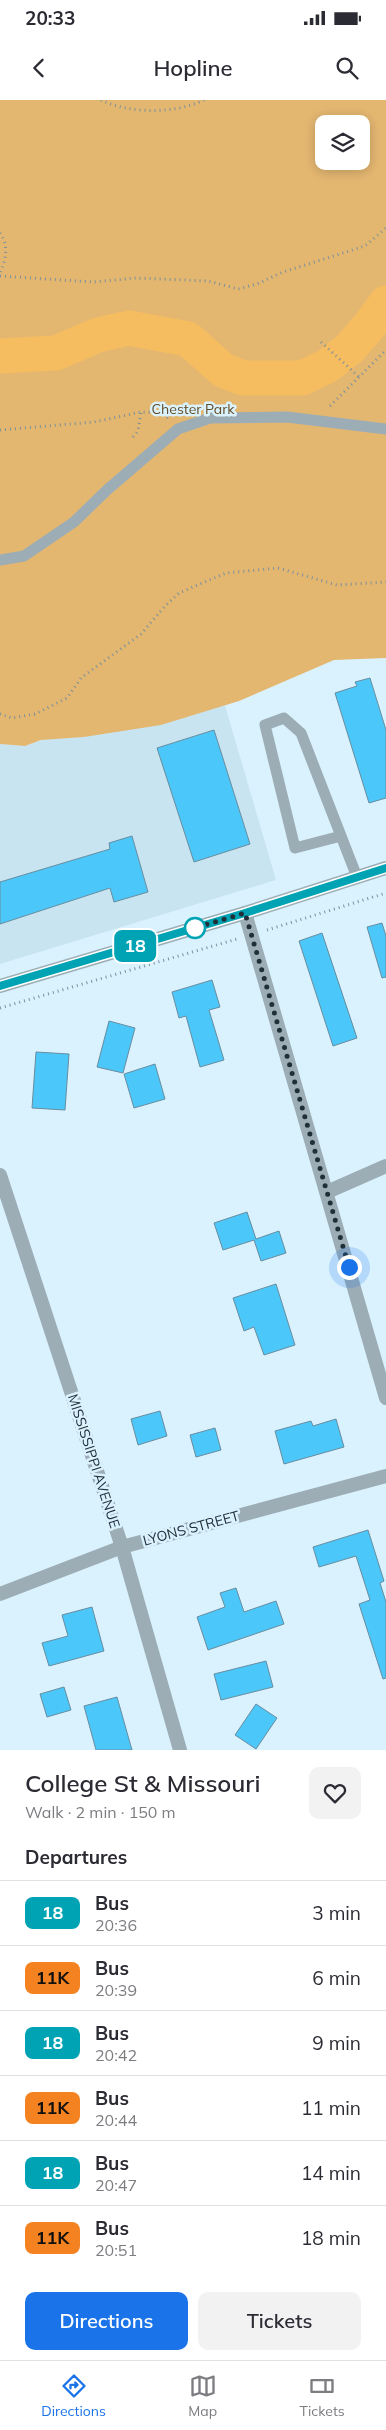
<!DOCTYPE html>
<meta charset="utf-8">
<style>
body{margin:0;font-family:Mulish,sans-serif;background:#f2f2f3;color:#2b2b33;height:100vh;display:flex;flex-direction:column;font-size:19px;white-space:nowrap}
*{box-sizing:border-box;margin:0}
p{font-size:16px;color:#7c7c81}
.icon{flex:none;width:28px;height:28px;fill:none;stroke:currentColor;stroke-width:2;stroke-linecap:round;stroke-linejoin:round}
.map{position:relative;height:1650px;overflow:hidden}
.side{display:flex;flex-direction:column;background:#fff;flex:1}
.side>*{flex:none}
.badge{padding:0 10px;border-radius:8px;font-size:18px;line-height:32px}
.buttons{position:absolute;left:315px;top:15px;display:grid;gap:10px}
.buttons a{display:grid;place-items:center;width:55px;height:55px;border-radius:10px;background:#fff;box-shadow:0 2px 12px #0003;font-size:25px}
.you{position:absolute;width:25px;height:25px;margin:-12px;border:4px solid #fff;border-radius:50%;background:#1a73e8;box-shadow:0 0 0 8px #1a73e833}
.map>.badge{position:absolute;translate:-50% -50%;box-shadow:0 0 0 2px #fff}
h2{padding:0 25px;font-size:19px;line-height:45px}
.round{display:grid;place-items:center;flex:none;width:52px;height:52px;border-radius:10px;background:#f2f2f3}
.overview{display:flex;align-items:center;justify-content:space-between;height:85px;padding:0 25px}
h1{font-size:24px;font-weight:600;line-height:38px}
.button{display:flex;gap:10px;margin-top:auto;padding:10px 25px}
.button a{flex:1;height:58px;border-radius:10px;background:#1a73e8;color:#fff;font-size:20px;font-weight:600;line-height:58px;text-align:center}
.button a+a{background:#f2f2f3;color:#2b2b33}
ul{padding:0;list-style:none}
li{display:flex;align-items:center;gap:15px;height:65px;padding:0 25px;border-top:1px solid #e1e1e2}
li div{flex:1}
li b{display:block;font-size:19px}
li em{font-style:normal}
li .badge{min-width:55px;font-weight:700;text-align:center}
.status{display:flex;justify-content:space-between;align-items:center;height:35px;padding:0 25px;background:#fff;direction:ltr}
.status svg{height:14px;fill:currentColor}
header{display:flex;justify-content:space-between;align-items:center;height:65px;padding:0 25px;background:#fff;font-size:22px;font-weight:600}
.dock{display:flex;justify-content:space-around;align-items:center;height:70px;border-top:1px solid #e1e1e2;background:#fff;font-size:14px;color:#7c7c81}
.dock a{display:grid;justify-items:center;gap:2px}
.dock .current{color:#1a73e8}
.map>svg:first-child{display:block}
.built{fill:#c8e4f1}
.green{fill:#e4b771;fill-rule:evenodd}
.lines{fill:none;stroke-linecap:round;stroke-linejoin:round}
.river{stroke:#f6bd60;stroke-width:35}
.building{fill:#4bc7f9;stroke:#688d9f}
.path{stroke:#7d909a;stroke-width:3;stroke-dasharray:1 4;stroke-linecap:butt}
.service{stroke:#9cadb5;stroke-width:11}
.minor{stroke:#9cadb5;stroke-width:14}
.tertiary{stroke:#9cadb5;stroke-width:14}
.line-casing{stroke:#fff;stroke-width:11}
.line{stroke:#00a3b4;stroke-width:8}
.walk{stroke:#213038;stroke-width:5;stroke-dasharray:0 9}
.stop-dot{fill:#fff;stroke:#00a3b4;stroke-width:2.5}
.labels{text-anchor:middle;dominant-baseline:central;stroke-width:5;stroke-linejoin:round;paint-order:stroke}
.park-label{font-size:14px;fill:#644c26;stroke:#daf2fe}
.street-label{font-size:14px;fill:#213038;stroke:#daf2fe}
</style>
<div class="status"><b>20:33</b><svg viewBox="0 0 49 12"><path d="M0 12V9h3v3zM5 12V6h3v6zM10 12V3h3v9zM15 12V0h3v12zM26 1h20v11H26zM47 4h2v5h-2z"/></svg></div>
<header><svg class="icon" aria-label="back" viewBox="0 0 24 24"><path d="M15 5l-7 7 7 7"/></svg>Hopline<svg class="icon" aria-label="search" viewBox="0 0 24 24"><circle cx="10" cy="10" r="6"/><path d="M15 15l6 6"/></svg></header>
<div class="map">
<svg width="386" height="1650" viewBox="0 0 386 1650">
<rect width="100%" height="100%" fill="#daf2fe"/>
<polygon class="built" points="217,578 276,780 0,864 0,644 25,646"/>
<path class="green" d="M0,0H386V558L334,560L239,601L161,625L84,637L41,640L25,646L0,644ZM324,24H361V61H324Z"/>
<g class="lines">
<polyline class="river" points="0,256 56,253 98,235 129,228 188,239 223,270 243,278 302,278 327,266 349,249 370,225 386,203"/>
</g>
<g class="building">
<polygon points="370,578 386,630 386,698 369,703 335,593 357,586 355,582"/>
<polygon points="214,630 250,744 194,762 157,648"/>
<polygon points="132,736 148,792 114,802 110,788 0,824 0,782 110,749 109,743"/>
<polygon points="382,823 386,836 386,877 382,878 367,827"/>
<polygon points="322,833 357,938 333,946 299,841"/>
<polygon points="212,880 220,907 209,910 224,960 200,967 186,916 179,918 172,892"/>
<polygon points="109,921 135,928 123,973 97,967"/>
<polygon points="36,952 69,954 65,1010 32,1008"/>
<polygon points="155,964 165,999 134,1008 124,974"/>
<polygon points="247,1112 256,1139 279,1131 286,1153 261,1161 254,1140 223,1150 214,1123"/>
<polygon points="276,1184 295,1245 264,1255 254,1227 244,1231 233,1198"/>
<polygon points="160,1311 167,1336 138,1345 131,1319"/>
<polygon points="336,1319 344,1347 284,1364 275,1331 311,1321 313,1326"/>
<polygon points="215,1328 221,1350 196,1357 190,1335"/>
<polygon points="368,1430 384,1481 380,1483 386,1502 386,1578 383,1579 359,1504 370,1500 356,1456 319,1467 313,1447"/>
<polygon points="236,1488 244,1512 276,1501 284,1524 208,1550 197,1517 225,1507 220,1493"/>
<polygon points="92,1507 104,1551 49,1566 42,1543 68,1536 62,1515"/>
<polygon points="266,1561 273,1587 221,1600 214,1574"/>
<polygon points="64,1587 71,1610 47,1617 40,1594"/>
<polygon points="117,1597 132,1650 96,1650 84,1606"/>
<polygon points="256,1604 277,1618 256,1649 235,1635"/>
</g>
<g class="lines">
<g class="path">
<path d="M101,0C129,14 175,14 204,0"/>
<path d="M0,133C9,146 6,159 0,173"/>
<polyline points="0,176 93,182 136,178 208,181 238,189 257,184 283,172 365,146 386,128"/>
<polyline points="321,242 359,277"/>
<polyline points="330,306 386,250"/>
<polyline points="0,330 94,322 141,312 162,313 168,318"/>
<polyline points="133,337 138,331 141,312"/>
<polyline points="0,614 12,618 35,614 67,598 81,578 141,534 165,506 179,493 226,473 278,468 337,485 386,482"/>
<polyline points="267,830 386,793"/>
<polyline points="0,908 237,839"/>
</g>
<g class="service">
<polyline points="0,460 24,456 74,422 107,390 178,329 210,318 287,317 386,329"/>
<polyline points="341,736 295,748 265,625 284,618 301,633 357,777"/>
</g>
<g class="minor">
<polyline points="245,813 386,1298"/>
<polyline points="0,1075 122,1447 180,1650"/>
<polyline points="327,1092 386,1066"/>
<polyline points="0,1494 122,1447 386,1376"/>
</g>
<polyline class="tertiary" points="0,886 245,813 386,768"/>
</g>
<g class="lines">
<g class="line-casing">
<polyline id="line" points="0,886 245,813 386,768"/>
</g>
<use href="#line" class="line"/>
<polyline class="walk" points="195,828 188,830 245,813 349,1167"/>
</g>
<circle class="stop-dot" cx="195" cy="828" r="10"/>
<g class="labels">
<g class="park-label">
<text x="193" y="309">Chester Park</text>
</g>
<g class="street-label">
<text transform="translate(94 1361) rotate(72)">MISSISSIPPI AVENUE</text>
<text transform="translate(191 1428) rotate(-15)">LYONS STREET</text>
</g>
</g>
</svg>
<div class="buttons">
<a><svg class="icon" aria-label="layers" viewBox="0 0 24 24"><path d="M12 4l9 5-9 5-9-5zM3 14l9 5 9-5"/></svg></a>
</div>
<div class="you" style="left:349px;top:1167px"></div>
<b class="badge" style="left:135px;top:846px;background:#00a3b4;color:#fff">18</b>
</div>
<section class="side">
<div class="overview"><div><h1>College St &amp; Missouri</h1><p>Walk · 2 min · 150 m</p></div><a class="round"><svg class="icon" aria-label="heart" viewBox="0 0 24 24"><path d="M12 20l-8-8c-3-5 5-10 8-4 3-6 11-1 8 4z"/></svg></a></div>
<h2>Departures</h2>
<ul>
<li><span class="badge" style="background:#00a3b4;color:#fff">18</span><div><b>Bus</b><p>20:36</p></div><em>3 min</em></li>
<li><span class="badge" style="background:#f58220;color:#111">11K</span><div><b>Bus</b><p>20:39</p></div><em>6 min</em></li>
<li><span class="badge" style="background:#00a3b4;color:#fff">18</span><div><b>Bus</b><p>20:42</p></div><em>9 min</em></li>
<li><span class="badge" style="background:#f58220;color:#111">11K</span><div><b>Bus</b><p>20:44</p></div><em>11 min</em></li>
<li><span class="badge" style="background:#00a3b4;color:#fff">18</span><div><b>Bus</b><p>20:47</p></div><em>14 min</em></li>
<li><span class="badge" style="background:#f58220;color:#111">11K</span><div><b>Bus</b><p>20:51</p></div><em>18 min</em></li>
</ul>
<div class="button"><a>Directions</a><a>Tickets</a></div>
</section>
<nav class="dock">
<a class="current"><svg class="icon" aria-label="directions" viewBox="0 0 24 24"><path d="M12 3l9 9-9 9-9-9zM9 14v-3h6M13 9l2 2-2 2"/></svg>Directions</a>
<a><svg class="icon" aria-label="map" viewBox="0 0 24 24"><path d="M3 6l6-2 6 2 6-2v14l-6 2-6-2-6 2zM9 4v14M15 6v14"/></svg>Map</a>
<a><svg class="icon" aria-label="tickets" viewBox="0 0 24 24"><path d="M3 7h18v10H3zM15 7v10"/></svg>Tickets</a>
</nav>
